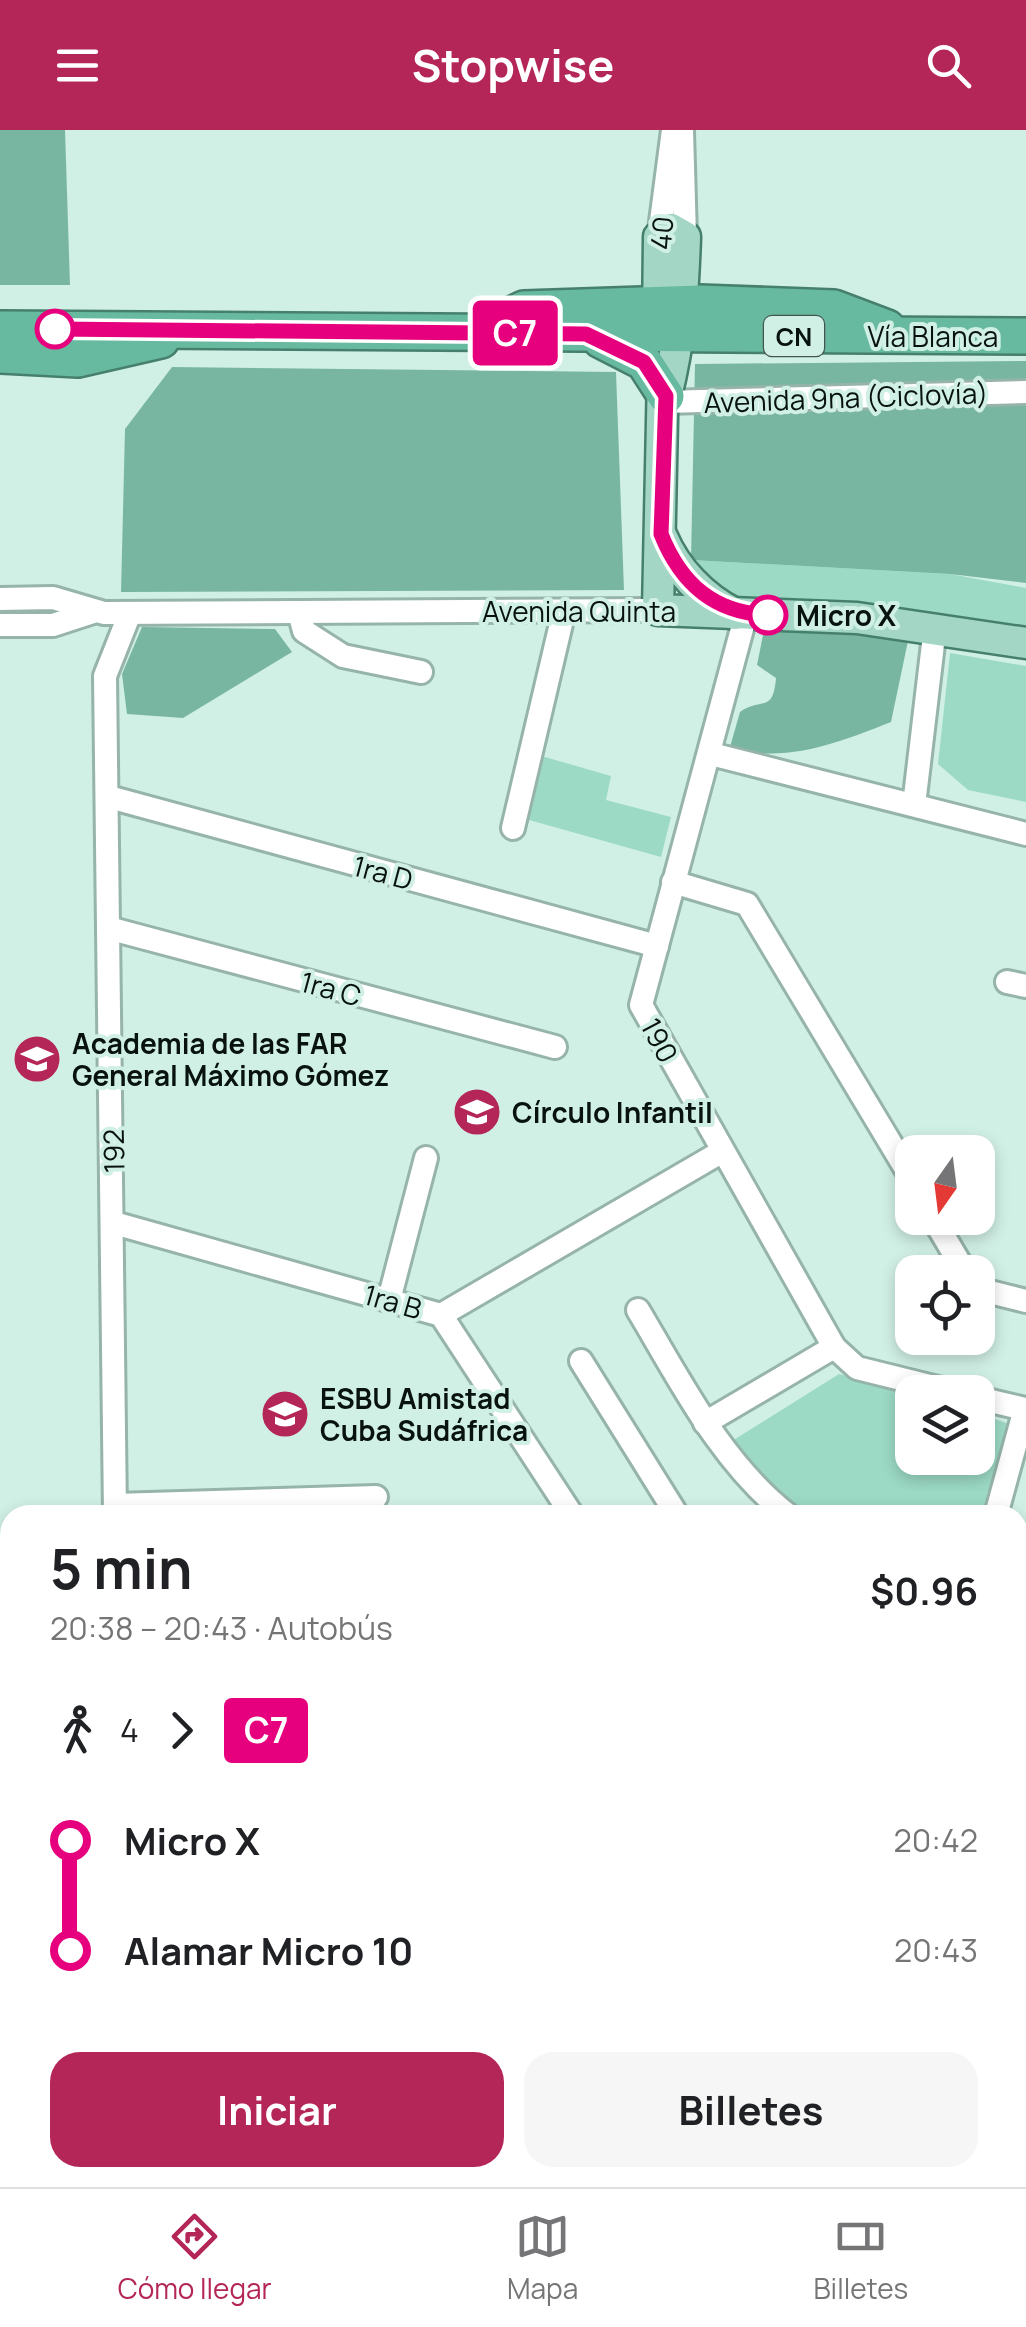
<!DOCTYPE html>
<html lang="es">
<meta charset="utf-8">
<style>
body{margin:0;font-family:Manrope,sans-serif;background:#f6f6f6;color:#202124;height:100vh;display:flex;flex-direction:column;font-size:38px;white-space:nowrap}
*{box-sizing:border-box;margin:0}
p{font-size:32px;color:#757577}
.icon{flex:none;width:55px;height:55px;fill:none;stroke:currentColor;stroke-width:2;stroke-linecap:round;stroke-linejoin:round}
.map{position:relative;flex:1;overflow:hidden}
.panel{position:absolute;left:0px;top:1375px;width:1028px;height:682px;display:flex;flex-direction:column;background:#fff;border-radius:30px 30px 0 0;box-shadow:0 5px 15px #0003}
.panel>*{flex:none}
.badge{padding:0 20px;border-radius:8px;font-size:35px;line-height:65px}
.needle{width:65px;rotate:194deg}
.fabs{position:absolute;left:895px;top:1005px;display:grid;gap:20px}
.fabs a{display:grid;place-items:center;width:100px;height:100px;border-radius:20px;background:#fff;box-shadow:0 5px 15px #0003;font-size:50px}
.map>.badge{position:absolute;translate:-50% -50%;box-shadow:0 0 0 5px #fff}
.legs{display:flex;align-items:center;gap:15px;height:110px;padding:0 50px;font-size:32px}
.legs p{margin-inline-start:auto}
.overview{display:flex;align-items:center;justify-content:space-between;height:170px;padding:0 50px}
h1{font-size:55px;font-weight:700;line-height:75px}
.action{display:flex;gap:20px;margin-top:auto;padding:20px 50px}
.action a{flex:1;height:115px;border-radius:30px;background:#b42658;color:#fff;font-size:40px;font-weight:700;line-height:115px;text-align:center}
.action a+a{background:#f6f6f6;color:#202124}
ul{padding:0 50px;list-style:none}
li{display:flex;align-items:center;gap:35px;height:110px;font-size:38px}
li i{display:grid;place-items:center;width:15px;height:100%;margin:0 12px;background:currentColor}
li i::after{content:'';width:25px;height:25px;margin:-12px;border:8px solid;border-radius:50%;background:#fff}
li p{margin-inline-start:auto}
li:first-child i{background:linear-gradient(#0000 50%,currentColor 0)}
li:last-child i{background:linear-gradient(currentColor 50%,#0000 0)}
header{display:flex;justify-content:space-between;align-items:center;height:130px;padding:0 50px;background:#b42658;color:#fff;font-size:45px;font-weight:700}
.tabs{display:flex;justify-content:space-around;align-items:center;height:140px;border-top:2px solid #e0e0e0;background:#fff;font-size:28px;color:#757577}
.tabs a{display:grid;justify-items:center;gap:5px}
.tabs .selected{color:#b42658}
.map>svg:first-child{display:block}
.green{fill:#9cdac5}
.forest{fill:#79b6a1}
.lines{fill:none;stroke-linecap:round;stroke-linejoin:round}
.minor-casing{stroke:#96b4a9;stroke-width:28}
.major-casing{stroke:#46806d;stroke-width:35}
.highway-casing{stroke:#46806d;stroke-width:40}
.minor{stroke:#fff;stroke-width:22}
.major{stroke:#a4d6c6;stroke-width:30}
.highway{stroke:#67baa0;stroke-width:35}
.line-1-casing{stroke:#fff;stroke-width:22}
.line-1{stroke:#e6007e;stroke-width:15}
.stop-1-dot{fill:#fff;stroke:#e6007e;stroke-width:5}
.labels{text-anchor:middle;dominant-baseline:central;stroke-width:8;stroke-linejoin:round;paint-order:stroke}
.shield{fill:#d1f0e5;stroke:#44554f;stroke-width:2.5}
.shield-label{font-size:25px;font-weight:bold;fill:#08130f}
.street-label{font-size:28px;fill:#08130f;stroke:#d1f0e5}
.stop-label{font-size:28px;font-weight:bold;fill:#08130f;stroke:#d1f0e5;text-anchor:start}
.poi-label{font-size:28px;font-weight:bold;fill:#08130f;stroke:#d1f0e5;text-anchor:start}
</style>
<header><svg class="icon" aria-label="menu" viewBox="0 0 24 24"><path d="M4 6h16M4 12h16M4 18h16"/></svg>Stopwise<svg class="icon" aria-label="search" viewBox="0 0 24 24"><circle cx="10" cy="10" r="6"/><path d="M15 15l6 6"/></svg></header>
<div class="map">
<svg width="1026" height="2057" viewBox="0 0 1026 2057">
<rect width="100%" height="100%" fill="#d1f0e5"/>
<g class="green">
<polygon points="691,430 950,444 1026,458 1026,502 898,479 732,468"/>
<polygon points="950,523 1026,536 1026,672 968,660 938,634"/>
<polygon points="538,625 611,646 606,670 671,687 661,727 522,688"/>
<polygon points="839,1244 912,1263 912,1328 978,1328 978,1283 1012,1295 988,1385 815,1385 796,1380 732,1311"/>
<polygon points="1018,1925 1026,1926 1026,2057 87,2057 83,2048 1018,2048"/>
</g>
<g class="forest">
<polygon points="0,0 65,0 70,155 0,155"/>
<polygon points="1026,231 1026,453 950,444 691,430 695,234"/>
<polygon points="172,237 616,242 624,460 121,462 125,299"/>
<path d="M772,496L899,502L908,511L891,592C840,612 784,635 730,617L740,582C761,567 773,584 776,548L757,535L763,505Z"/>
<polygon points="142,497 275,499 292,522 183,588 127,584 122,544"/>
</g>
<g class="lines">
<g class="minor-casing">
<g id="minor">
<polyline points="682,1 685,107"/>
<polyline points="659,107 673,0"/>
<polyline points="665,272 1026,262"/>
<polyline points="0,469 53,468 104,483 658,480"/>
<polyline points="299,482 304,501 343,526 421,542"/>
<polyline points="746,484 641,875 834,1217 857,1238 954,1262"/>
<polyline points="0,495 53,495 93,482"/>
<polyline points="711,624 1026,704"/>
<polyline points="109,667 657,816"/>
<polyline points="914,675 935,497"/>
<polyline points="513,698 564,481"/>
<polyline points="673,752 747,774 912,1049"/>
<polyline points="108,798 555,917"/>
<polyline points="1007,852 1026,856"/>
<polyline points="933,1088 965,1142"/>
<polyline points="114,1093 441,1185 572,1385"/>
<polyline points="978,1154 986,1161 1026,1171"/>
<polyline points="389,1170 426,1028"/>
<path d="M638,1180C681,1252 721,1333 788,1385"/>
<polyline points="441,1185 721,1022"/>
<polyline points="581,1231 677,1385"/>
<polyline points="978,1268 1025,1279 996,1385"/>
<polyline points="705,1293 834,1217"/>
<polyline points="115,1375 376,1367"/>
<polyline points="115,1385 105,546 130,483"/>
<polyline points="1018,1454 1026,1456"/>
<polyline points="1018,1534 1026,1537"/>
<polyline points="0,1882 10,1882"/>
<polyline points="1018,1906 1026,1909"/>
</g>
</g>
<g class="major-casing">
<g id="major">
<path d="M658,197L659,107L671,99L685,107C683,165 680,210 666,266"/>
<polyline points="663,243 658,480 857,488 1026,513"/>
<path d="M662,407C676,440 703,468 735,484"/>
</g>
</g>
<g class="highway-casing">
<g id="highway">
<polyline points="0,199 1026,206"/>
<polyline points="483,199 524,179 700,173 834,178 887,198"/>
<polyline points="601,210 644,232 666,266"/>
<polyline points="0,225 78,229 161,210"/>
</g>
</g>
<use href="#minor" class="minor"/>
<use href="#major" class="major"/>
<use href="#highway" class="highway"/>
</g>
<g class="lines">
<g class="line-1-casing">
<path id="line-1" d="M55,199L586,204L644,232L666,266L661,404C681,454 714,483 768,485"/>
</g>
<use href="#line-1" class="line-1"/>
</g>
<defs>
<g id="university-disc" transform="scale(2.5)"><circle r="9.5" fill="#b42658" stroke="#d1f0e5"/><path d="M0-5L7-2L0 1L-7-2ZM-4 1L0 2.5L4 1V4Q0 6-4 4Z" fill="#fff"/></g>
<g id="school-disc" transform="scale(2.5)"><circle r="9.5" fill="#b42658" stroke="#d1f0e5"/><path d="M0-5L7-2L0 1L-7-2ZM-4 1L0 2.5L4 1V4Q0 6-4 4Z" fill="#fff"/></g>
</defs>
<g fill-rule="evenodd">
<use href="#university-disc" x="37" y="929"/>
<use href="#school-disc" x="477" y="982"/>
<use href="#school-disc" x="285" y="1284"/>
</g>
<g class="stop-1-dot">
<circle cx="55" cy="199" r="18"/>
<circle cx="768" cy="485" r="18"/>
</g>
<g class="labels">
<rect class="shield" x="764" y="186" width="60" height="40" rx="8"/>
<g class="shield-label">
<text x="794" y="206">CN</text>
</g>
<g class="street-label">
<text transform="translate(661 103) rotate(-85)">40</text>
<text x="933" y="206">Vía Blanca</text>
<text transform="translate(846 267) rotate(-2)">Avenida 9na (Ciclovía)</text>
<text x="579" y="481">Avenida Quinta</text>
<text transform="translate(383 742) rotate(15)">1ra D</text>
<text transform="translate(331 858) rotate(15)">1ra C</text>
<text transform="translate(660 910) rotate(62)">190</text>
<text transform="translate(113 1021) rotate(-91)">192</text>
<text transform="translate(393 1171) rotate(16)">1ra B</text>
</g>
<g class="stop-label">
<text x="796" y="485">Micro X</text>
</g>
<g class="poi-label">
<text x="72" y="913">Academia de las FAR<tspan x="72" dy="32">General Máximo Gómez</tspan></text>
<text x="512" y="982">Círculo Infantil</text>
<text x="320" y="1268">ESBU Amistad<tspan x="320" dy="32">Cuba Sudáfrica</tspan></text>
</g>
</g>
</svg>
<div class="fabs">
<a><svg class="needle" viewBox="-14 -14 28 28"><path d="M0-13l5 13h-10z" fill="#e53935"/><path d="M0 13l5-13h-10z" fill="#757577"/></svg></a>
<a><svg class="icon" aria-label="locate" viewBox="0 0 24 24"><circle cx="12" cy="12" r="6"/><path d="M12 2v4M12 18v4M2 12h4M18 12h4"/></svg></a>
<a><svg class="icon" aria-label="layers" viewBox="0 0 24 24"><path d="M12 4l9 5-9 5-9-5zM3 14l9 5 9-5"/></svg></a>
</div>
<b class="badge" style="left:515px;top:203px;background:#e6007e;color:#fff">C7</b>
<section class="panel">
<div class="overview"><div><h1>5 min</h1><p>20:38 – 20:43 · Autobús</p></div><b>$0.96</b></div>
<div class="legs"><svg class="icon" aria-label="walk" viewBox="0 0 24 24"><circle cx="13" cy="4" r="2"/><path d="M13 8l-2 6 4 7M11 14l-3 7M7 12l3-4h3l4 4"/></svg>4<svg class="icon" aria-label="forward" viewBox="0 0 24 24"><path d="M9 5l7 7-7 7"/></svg><b class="badge" style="background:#e6007e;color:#fff">C7</b></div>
<ul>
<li><i style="color:#e6007e"></i><b>Micro X</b><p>20:42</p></li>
<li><i style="color:#e6007e"></i><b>Alamar Micro 10</b><p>20:43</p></li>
</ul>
<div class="action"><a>Iniciar</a><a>Billetes</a></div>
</section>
</div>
<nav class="tabs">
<a class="selected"><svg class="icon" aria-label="directions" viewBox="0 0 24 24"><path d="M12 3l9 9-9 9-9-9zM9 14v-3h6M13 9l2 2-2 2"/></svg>Cómo llegar</a>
<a><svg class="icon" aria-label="map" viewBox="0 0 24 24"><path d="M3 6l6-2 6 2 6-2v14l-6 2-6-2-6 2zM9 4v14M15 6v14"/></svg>Mapa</a>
<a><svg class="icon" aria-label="tickets" viewBox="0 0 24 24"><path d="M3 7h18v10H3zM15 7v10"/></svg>Billetes</a>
</nav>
